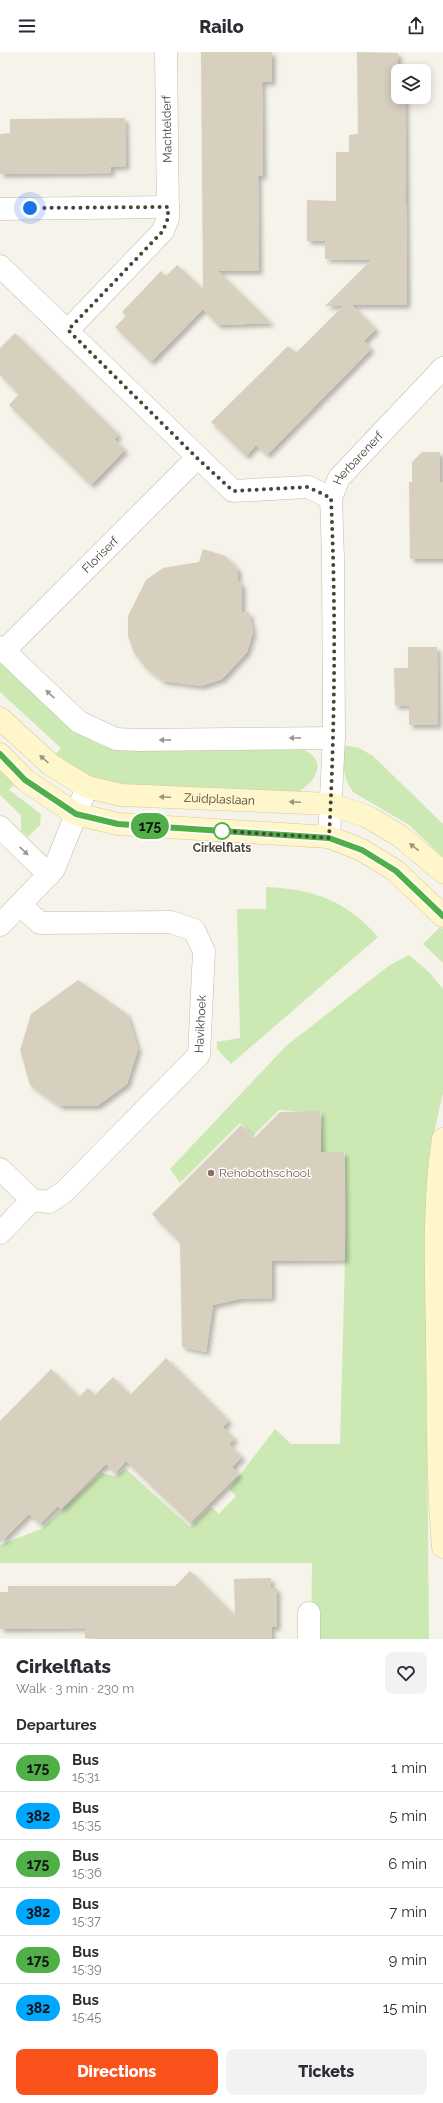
<!DOCTYPE html>
<meta charset="utf-8">
<style>
body{margin:0;font-family:Raleway,sans-serif;background:#f2f2f3;color:#2b2b33;height:100vh;display:flex;flex-direction:column;font-size:15px;white-space:nowrap}
*{box-sizing:border-box;margin:0}
p{font-size:13px;color:#7c7c81}
.icon{flex:none;width:22px;height:22px;fill:none;stroke:currentColor;stroke-width:2;stroke-linecap:round;stroke-linejoin:round}
.map{position:relative;height:1587px;overflow:hidden}
.sheet{display:flex;flex-direction:column;background:#fff;flex:1}
.sheet>*{flex:none}
.badge{padding:0 8px;border-radius:13px;font-size:14px;line-height:26px}
.buttons{position:absolute;left:391px;top:12px;display:grid;gap:8px}
.buttons a{display:grid;place-items:center;width:40px;height:40px;border-radius:8px;background:#fff;box-shadow:0 2px 10px #0003;font-size:20px}
.you{position:absolute;width:20px;height:20px;margin:-10px;border:3px solid #fff;border-radius:50%;background:#1a73e8;box-shadow:0 0 0 6px #1a73e833}
.map>.badge{position:absolute;translate:-50% -50%;box-shadow:0 0 0 2px #fff}
h2{padding:0 16px;font-size:15px;line-height:36px}
.round{display:grid;place-items:center;flex:none;width:42px;height:42px;border-radius:8px;background:#f2f2f3}
.summary{display:flex;align-items:center;justify-content:space-between;height:68px;padding:0 16px}
h1{font-size:19px;font-weight:800;line-height:30px}
.primary-button{display:flex;gap:8px;margin-top:auto;padding:8px 16px}
.primary-button a{flex:1;height:46px;border-radius:8px;background:#fb511b;color:#fff;font-size:16px;font-weight:800;line-height:46px;text-align:center}
.primary-button a+a{background:#f2f2f3;color:#2b2b33}
ul{padding:0;list-style:none}
li{display:flex;align-items:center;gap:12px;height:48px;padding:0 16px;border-top:1px solid #e1e1e2}
li div{flex:1}
li b{display:block;font-size:15px}
li em{font-style:normal}
li .badge{min-width:44px;font-weight:700;text-align:center}
header{display:flex;justify-content:space-between;align-items:center;height:52px;padding:0 16px;background:#fff;font-size:18px;font-weight:800}
.map>svg:first-child{display:block}
.green{fill:#cce9b3}
.building{fill:#d7d0bf;filter:url(#shadow)}
.lines{fill:none;stroke-linecap:round;stroke-linejoin:round}
.street-casing{stroke:#c1bcac;stroke-width:23}
.secondary-casing{stroke:#d5ca9a;stroke-width:23}
.street{stroke:#fff;stroke-width:22}
.secondary{stroke:#fff7cb;stroke-width:22}
.oneway{fill:#9b9892}
.oneway2{fill:#9b957a}
.line-casing{stroke:#fff;stroke-width:9}
.line{stroke:#50af46;stroke-width:6}
.walk{stroke:#4a4438;stroke-width:4;stroke-dasharray:0 7.2}
.stop-dot{fill:#fff;stroke:#50af46;stroke-width:2}
.education-dot{fill:#8d6e63;stroke:#fff;stroke-width:1.5}
.labels{text-anchor:middle;dominant-baseline:central;stroke-width:3;stroke-linejoin:round;paint-order:stroke}
.street-label{font-size:12px;fill:#4a4438;stroke:#fff}
.stop-label{font-size:12px;font-weight:bold;fill:#4a4438;stroke:#fff}
.education-label{font-size:12px;fill:#785e54;stroke:#fff;text-anchor:start}
</style>
<header><svg class="icon" aria-label="menu" viewBox="0 0 24 24"><path d="M4 6h16M4 12h16M4 18h16"/></svg>Railo<svg class="icon" aria-label="share" viewBox="0 0 24 24"><path d="M12 15V3M7 8l5-5 5 5M5 13v7h14v-7"/></svg></header>
<div class="map">
<svg width="443" height="1587" viewBox="0 0 443 1587">
<defs>
<filter id="shadow"><feDropShadow dx="3.5" dy="3.5" stdDeviation="2" flood-color="#0004"/></filter>
</defs>
<rect width="100%" height="100%" fill="#f5f3ea"/>
<g class="green">
<path d="M0,605L85,685L102,694L120,697L299,696C329,706 318,728 298,740L145,737L100,728L74,717L55,703L61,696L0,640Z"/>
<path d="M342,693L359,696L373,704L443,772V805L409,773L353,740C342,725 343,711 342,693Z"/>
<polygon points="0,715 15,731 9,738 41,762 40,773 28,785 21,779 21,763 0,743"/>
<path d="M266,835C313,837 346,848 378,885L231,1012L217,997V990L240,986L237,857H266Z"/>
<polygon points="440,875 443,877 443,911 423,892"/>
<polygon points="409,903 429,920 443,937 443,1041 432,1089 425,1165 429,1587 311,1587 312,1511 0,1511 0,1493 41,1477 102,1421 115,1424 126,1417 190,1475 211,1455 219,1462 236,1444 229,1437 275,1377 291,1392 340,1392 346,1172 345,1101 321,1100 322,1061 279,1058 253,1084 240,1071 180,1131 170,1117 286,994 390,913"/>
</g>
<g class="building">
<polygon points="201,0 272,0 272,30 262,30 263,124 258,124 259,219 218,219 271,271 218,273 203,257 151,310 115,275 126,264 122,260 161,219 166,224 177,213 203,237"/>
<polygon points="357,0 398,1 398,15 405,15 405,19 398,19 398,45 405,45 407,253 352,253 376,277 364,289 371,297 267,403 256,393 246,404 211,370 288,294 296,301 343,254 325,254 371,208 325,207 325,189 307,189 307,148 336,149 336,100 349,100 349,83 358,82"/>
<polygon points="125,66 126,114 111,115 111,121 0,122 0,82 10,81 10,67"/>
<polygon points="15,281 119,383 114,387 125,398 91,433 9,353 19,342 0,323 0,296"/>
<polygon points="422,400 440,400 440,430 443,430 443,507 410,507 409,430 412,430 412,410"/>
<polygon points="203,497 225,504 238,517 238,529 242,532 242,561 249,560 253,580 247,600 222,627 201,634 163,629 146,616 134,601 128,584 128,564 146,528 163,516 199,510"/>
<polygon points="408,595 437,595 438,673 409,673 409,653 395,654 394,616 408,616"/>
<polygon points="78,928 127,962 138,997 127,1032 97,1054 60,1054 30,1033 20,998 31,962"/>
<polygon points="320,1059 321,1100 344,1100 345,1208 272,1209 272,1246 239,1247 213,1253 206,1300 182,1295 180,1190 152,1162 241,1073 254,1086 280,1060"/>
<polygon points="166,1306 229,1369 223,1375 235,1387 229,1392 242,1405 232,1415 239,1422 190,1471 126,1409 115,1421 106,1412 61,1457 58,1454 40,1472 29,1462 0,1491 0,1369 51,1317 79,1345 88,1336 95,1343 113,1325 130,1343"/>
<polygon points="190,1519 235,1564 234,1527 271,1526 271,1536 277,1536 277,1575 271,1575 272,1587 104,1587 85,1586 85,1576 0,1577 0,1540 8,1540 8,1534 175,1534"/>
</g>
<g class="lines">
<g class="street-casing">
<g id="street">
<polyline points="0,157 168,155"/>
<polyline points="0,214 233,439 308,435 331,446"/>
<polyline points="68,278 163,179 168,166 166,0"/>
<polyline points="0,595 79,670 116,687 139,688 334,686"/>
<path id="s1" d="M4,599L197,406"/>
<polyline points="0,775 49,823"/>
<path id="s2" d="M329,785L334,686L333,505L331,446L339,426L443,316"/>
<polyline points="0,873 54,817 87,735"/>
<path id="s3" d="M0,1117L32,1148L49,1150L64,1140L199,1003L204,899L194,878L171,870L40,871L20,853"/>
<polyline points="0,1181 32,1148"/>
<polyline points="309,1587 309,1561"/>
</g>
</g>
<g class="secondary-casing">
<g id="secondary">
<path id="s4" d="M0,666L51,713L87,735L121,743L331,752L368,765L400,784L443,820"/>
<polyline points="0,702 25,728 76,762 118,772 329,785 362,798 396,819 443,864"/>
<path d="M443,1087C433,1152 436,1218 437,1283C438,1354 437,1425 443,1495"/>
</g>
</g>
<use href="#street" class="street"/>
<use href="#secondary" class="secondary"/>
</g>
<defs><path id="oneway-solid" d="M-6-.8H1V-3.2L6.5 0L1 3.2V.8H-6Z"/></defs>
<g class="oneway">
<use href="#oneway-solid" transform="translate(50 642) rotate(-137)"/>
<use href="#oneway-solid" transform="translate(295 686) rotate(179)"/>
<use href="#oneway-solid" transform="translate(165 688) rotate(179)"/>
<use href="#oneway-solid" transform="translate(24 799) rotate(44)"/>
</g>
<g class="oneway2">
<use href="#oneway-solid" transform="translate(44 707) rotate(-138)"/>
<use href="#oneway-solid" transform="translate(165 745) rotate(-178)"/>
<use href="#oneway-solid" transform="translate(295 750) rotate(-178)"/>
<use href="#oneway-solid" transform="translate(414 795) rotate(-142)"/>
</g>
<g class="lines">
<g class="line-casing">
<polyline id="line" points="0,702 25,728 76,762 118,772 329,786 362,798 396,819 443,864"/>
</g>
<use href="#line" class="line"/>
<path class="walk" d="M30,156L168,155V166L163,179L68,278L197,406L233,439L308,435L331,446C336,559 335,672 329,786L222,779"/>
</g>
<circle class="stop-dot" cx="222" cy="779" r="8"/>
<circle class="education-dot" cx="211" cy="1121" r="4"/>
<g class="labels">
<g class="street-label">
<text transform="translate(167 77) rotate(-91)">Machtelderf</text>
<text stroke="none"><textPath href="#s2" startOffset="388">Herbarenerf</textPath></text>
<text stroke="none"><textPath href="#s1" startOffset="136">Floriserf</textPath></text>
<text stroke="none"><textPath href="#s4" startOffset="245">Zuidplaslaan</textPath></text>
<text stroke="none"><textPath href="#s3" startOffset="303">Havikhoek</textPath></text>
</g>
<g class="stop-label">
<text x="222" y="796">Cirkelflats</text>
</g>
<g class="education-label">
<text x="219" y="1121">Rehobothschool</text>
</g>
</g>
</svg>
<div class="buttons">
<a><svg class="icon" aria-label="layers" viewBox="0 0 24 24"><path d="M12 4l9 5-9 5-9-5zM3 14l9 5 9-5"/></svg></a>
</div>
<div class="you" style="left:30px;top:156px"></div>
<b class="badge" style="left:150px;top:774px;background:#50af46;color:#111">175</b>
</div>
<section class="sheet">
<div class="summary"><div><h1>Cirkelflats</h1><p>Walk · 3 min · 230 m</p></div><a class="round"><svg class="icon" aria-label="heart" viewBox="0 0 24 24"><path d="M12 20l-8-8c-3-5 5-10 8-4 3-6 11-1 8 4z"/></svg></a></div>
<h2>Departures</h2>
<ul>
<li><span class="badge" style="background:#50af46;color:#111">175</span><div><b>Bus</b><p>15:31</p></div><em>1 min</em></li>
<li><span class="badge" style="background:#00a7ff;color:#111">382</span><div><b>Bus</b><p>15:35</p></div><em>5 min</em></li>
<li><span class="badge" style="background:#50af46;color:#111">175</span><div><b>Bus</b><p>15:36</p></div><em>6 min</em></li>
<li><span class="badge" style="background:#00a7ff;color:#111">382</span><div><b>Bus</b><p>15:37</p></div><em>7 min</em></li>
<li><span class="badge" style="background:#50af46;color:#111">175</span><div><b>Bus</b><p>15:39</p></div><em>9 min</em></li>
<li><span class="badge" style="background:#00a7ff;color:#111">382</span><div><b>Bus</b><p>15:45</p></div><em>15 min</em></li>
</ul>
<div class="primary-button"><a>Directions</a><a>Tickets</a></div>
</section>
